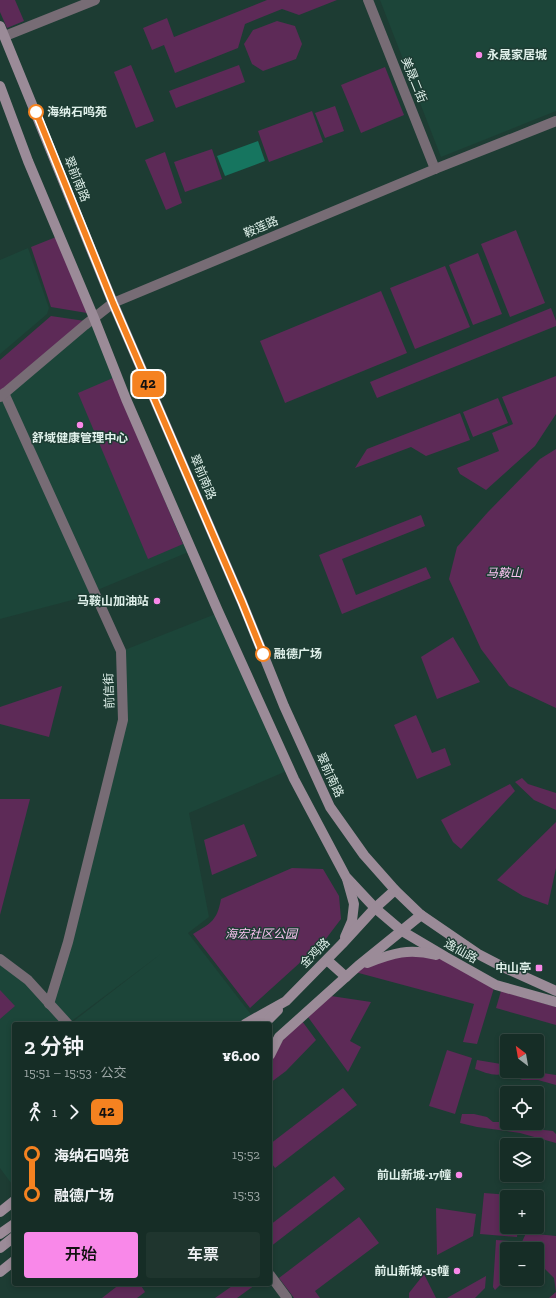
<!DOCTYPE html>
<html lang="zh">
<meta charset="utf-8">
<style>
body{margin:0;font-family:"Zilla Slab","Noto Sans SC",serif;background:#1f352e;color:#f1f3f6;height:100vh;display:flex;flex-direction:column;font-size:15px;white-space:nowrap}
*{box-sizing:border-box;margin:0}
p{font-size:13px;color:#9ea8a7}
.icon{flex:none;width:22px;height:22px;fill:none;stroke:currentColor;stroke-width:2;stroke-linecap:round;stroke-linejoin:round}
.map{position:relative;flex:1;overflow:hidden}
.side{position:absolute;left:12px;top:1022px;width:260px;height:264px;display:flex;flex-direction:column;background:#162d26;border-radius:4px;box-shadow:0 2px 6px #0003,0 0 0 1px #354943}
.side>*{flex:none}
.badge{padding:0 8px;border-radius:6px;font-size:14px;line-height:26px}
.needle{width:26px;rotate:329deg}
.tools{position:absolute;left:500px;top:1034px;display:grid;gap:8px}
.tools a{display:grid;place-items:center;width:44px;height:44px;border-radius:4px;background:#162d26;box-shadow:0 2px 6px #0003,0 0 0 1px #354943;font-size:20px}
.map>.badge{position:absolute;translate:-50% -50%;box-shadow:0 0 0 2px #fff}
.legs{display:flex;align-items:center;gap:6px;height:44px;padding:0 12px;font-size:13px}
.legs p{margin-inline-start:auto}
.overview{display:flex;align-items:center;justify-content:space-between;height:68px;padding:0 12px}
h1{font-size:22px;font-weight:600;line-height:30px}
.cta{display:flex;gap:8px;margin-top:auto;padding:8px 12px}
.cta a{flex:1;height:46px;border-radius:4px;background:#f988e9;color:#111;font-size:16px;font-weight:600;line-height:46px;text-align:center}
.cta a+a{background:#1f352e;color:#f1f3f6}
ul{padding:0 12px;list-style:none}
li{display:flex;align-items:center;gap:14px;height:40px;font-size:15px}
li i{display:grid;place-items:center;width:6px;height:100%;margin:0 5px;background:currentColor}
li i::after{content:'';width:10px;height:10px;margin:-5px;border:3px solid;border-radius:50%;background:#162d26}
li p{margin-inline-start:auto}
li:first-child i{background:linear-gradient(#0000 50%,currentColor 0)}
li:last-child i{background:linear-gradient(currentColor 50%,#0000 0)}
.map>svg:first-child{display:block}
.built{fill:#1c4539}
.green{fill:#5d2a57}
.water{fill:#16755f}
.lines{fill:none;stroke-linecap:round;stroke-linejoin:round}
.minor{stroke:#776c75;stroke-width:10}
.tertiary{stroke:#776c75;stroke-width:10}
.secondary{stroke:#9b8b98;stroke-width:10}
.line-1-casing{stroke:#fff;stroke-width:9}
.line-1{stroke:#f58220;stroke-width:6}
.poi-dot{fill:#f988e9;stroke:#1d3c33;stroke-width:1.5}
.stop-1-dot{fill:#fff;stroke:#f58220;stroke-width:2}
.labels{text-anchor:middle;dominant-baseline:central;stroke-width:3;stroke-linejoin:round;paint-order:stroke}
.poi-label{font-size:12px;font-weight:bold;fill:#dff0ea;stroke:#1d3c33;text-anchor:end}
.street-label{font-size:12px;fill:#dff0ea;stroke:#1d3c33}
.stop-label{font-size:12px;font-weight:bold;fill:#dff0ea;stroke:#1d3c33;text-anchor:start}
.park-label{font-size:12px;font-style:italic;fill:#fac3f1;stroke:#1d3c33}
</style>
<div class="map">
<svg width="556" height="1298" viewBox="0 0 556 1298">
<rect width="100%" height="100%" fill="#1d3c33"/>
<g class="built">
<polygon points="380,0 556,0 556,111 441,157"/>
<polygon points="28,248 49,308 47,314 0,354 0,260"/>
<polygon points="93,319 191,551 95,591 5,394"/>
<polygon points="4,395 93,592 80,598 0,619 0,398"/>
<polygon points="218,613 289,770 189,813 209,917 188,933 253,1017 244,1024 70,1024 162,953 69,1023 50,1003 125,720 122,651"/>
<polygon points="0,960 28,981 66,1024 14,1024 14,1187 0,1168"/>
</g>
<g class="green">
<polygon points="0,0 15,0 24,21 7,28 0,12"/>
<polygon points="267,0 337,0 299,15 282,9 245,24 238,48 175,73 164,45 152,50 143,28 167,18 174,37"/>
<polygon points="277,21 295,26 302,44 296,59 263,71 252,64 244,44 253,30"/>
<polygon points="131,65 154,121 136,128 114,72"/>
<polygon points="239,65 245,82 176,108 169,91"/>
<polygon points="385,67 404,115 361,133 341,85"/>
<polygon points="335,106 344,131 325,138 315,113"/>
<polygon points="312,111 323,142 269,162 258,131"/>
<polygon points="212,149 222,179 185,192 174,162"/>
<polygon points="165,152 182,203 166,210 145,160"/>
<polygon points="516,230 545,303 510,317 481,244"/>
<polygon points="56,237 87,313 51,307 31,247"/>
<polygon points="478,253 502,314 473,325 449,265"/>
<polygon points="445,266 470,327 415,349 390,288"/>
<polygon points="381,291 407,353 285,403 260,341"/>
<polygon points="551,308 556,321 556,326 377,398 370,382"/>
<polygon points="51,316 85,321 0,392 0,360"/>
<polygon points="556,376 556,414 535,446 486,490 460,474 457,468 499,451 492,433 513,424 502,397"/>
<polygon points="113,378 183,544 148,559 78,393"/>
<polygon points="498,398 508,423 473,437 463,412"/>
<polygon points="460,413 470,440 426,456 411,447 355,468 367,449"/>
<polygon points="556,449 556,708 509,686 481,649 449,579 457,547 488,512 540,459"/>
<polygon points="421,515 425,526 342,559 356,595 426,567 431,578 342,614 319,555"/>
<polygon points="453,637 480,682 437,699 421,657"/>
<polygon points="62,686 49,737 0,724 0,707"/>
<polygon points="416,715 432,753 445,748 451,765 417,779 394,725"/>
<polygon points="522,778 528,784 556,793 556,810 534,800 515,782"/>
<polygon points="510,784 515,791 461,849 453,842 441,820"/>
<polygon points="0,799 30,799 0,915"/>
<polygon points="556,822 556,868 548,905 523,896 497,880"/>
<polygon points="244,824 257,856 212,875 204,840"/>
<path d="M292,868L323,869L339,896L341,919L325,940L250,1008L193,934C211,923 217,921 221,899Z"/>
<polygon points="424,954 445,960 494,988 477,1044 463,1042 474,1004 355,972 360,968 391,956"/>
<polygon points="0,990 15,1006 0,1019"/>
<polygon points="501,991 556,1007 556,1025 496,1008"/>
<polygon points="331,996 371,1002 350,1041 361,1047 348,1072 308,1017"/>
<polygon points="302,1021 316,1040 286,1071 270,1083 270,1060 273,1058 283,1040"/>
<polygon points="447,1050 472,1058 455,1114 429,1106"/>
<path d="M477,1060L507,1065V1071H529L556,1075V1085L538,1080H522L507,1073C495,1077 486,1073 475,1069Z"/>
<polygon points="343,1088 357,1105 275,1168 270,1161 270,1144"/>
<polygon points="462,1114 474,1114 487,1117 493,1122 507,1122 507,1123 514,1123 525,1128 553,1131 556,1134 556,1143 520,1133 477,1127 460,1123"/>
<polygon points="334,1176 345,1189 270,1247 270,1225"/>
<polygon points="484,1193 521,1196 507,1197 507,1227 518,1227 517,1237 480,1234"/>
<polygon points="436,1208 476,1214 473,1236 437,1255"/>
<polygon points="359,1217 379,1243 315,1291 320,1298 294,1298 279,1278"/>
<polygon points="526,1233 556,1236 556,1298 549,1298 556,1292 554,1278 537,1261 537,1249 507,1249 507,1278 495,1290 493,1287 496,1240 522,1242"/>
<polygon points="424,1274 436,1298 409,1298 409,1293"/>
<polygon points="486,1276 485,1288 475,1298 447,1298"/>
<polygon points="120,1284 140,1284 145,1292 137,1298 102,1298"/>
<polygon points="235,1284 254,1284 255,1285 237,1298 215,1298"/>
</g>
<polygon class="water" points="258,141 265,161 225,176 217,156"/>
<g class="lines">
<g class="minor">
<polyline points="368,0 435,169"/>
<polyline points="5,36 95,0"/>
<polyline points="4,393 121,651 123,720 68,942 49,1004"/>
<polyline points="0,959 28,980 68,1024"/>
<polyline points="270,1275 287,1298"/>
</g>
<polyline class="tertiary" points="0,397 85,325 113,303 435,169 556,121"/>
<g class="secondary">
<polyline points="0,26 113,303 242,602 284,706 330,807 364,855 395,890 421,915 478,954 505,968 556,991"/>
<polyline points="0,86 28,161 94,318 126,399 218,611 294,779 346,877 375,908 402,931 446,957 496,985 556,1002"/>
<polyline points="345,937 352,921 354,904 347,879"/>
<polyline points="327,960 346,977"/>
<path d="M367,963C393,953 409,948 436,955"/>
<polyline points="245,1024 286,1001 342,944 375,908 395,890"/>
<polyline points="264,1024 278,1010"/>
<polyline points="270,1055 279,1037 358,966 421,915"/>
<polyline points="0,1212 14,1201"/>
<polyline points="0,1234 14,1224"/>
<polyline points="0,1248 14,1237"/>
<polyline points="0,1272 14,1261"/>
</g>
</g>
<g class="lines">
<g class="line-1-casing">
<polyline id="line-1" points="36,112 113,303 242,602 263,654"/>
</g>
<use href="#line-1" class="line-1"/>
</g>
<g class="poi-dot">
<circle cx="479" cy="55" r="4"/>
<circle cx="80" cy="425" r="4"/>
<circle cx="157" cy="601" r="4"/>
<rect x="535" y="964" width="8" height="8" rx="2"/>
<circle cx="459" cy="1175" r="4"/>
<circle cx="457" cy="1271" r="4"/>
</g>
<g class="stop-1-dot">
<circle cx="36" cy="112" r="7"/>
<circle cx="263" cy="654" r="7"/>
</g>
<g class="labels">
<g class="poi-label">
<text x="487" y="55" text-anchor="start">永晟家居城</text>
<text x="80" y="438" text-anchor="middle">舒域健康管理中心</text>
<text x="149" y="601">马鞍山加油站</text>
<text x="531" y="968">中山亭</text>
<text x="451" y="1175">前山新城-17幢</text>
<text x="449" y="1271">前山新城-15幢</text>
</g>
<g class="street-label">
<text transform="translate(414 80) rotate(68)">美晟二街</text>
<text transform="translate(77 179) rotate(68)">翠前南路</text>
<text transform="translate(261 227) rotate(-23)">鞍莲路</text>
<text transform="translate(203 477) rotate(67)">翠前南路</text>
<text transform="translate(109 691) rotate(-92)">前信街</text>
<text transform="translate(330 775) rotate(65)">翠前南路</text>
<text transform="translate(461 951) rotate(29)">逸仙路</text>
<text transform="translate(315 953) rotate(-45)">金鸡路</text>
</g>
<g class="stop-label">
<text x="47" y="112">海纳石鸣苑</text>
<text x="274" y="654">融德广场</text>
</g>
<g class="park-label">
<text x="504" y="573">马鞍山</text>
<text x="261" y="934">海宏社区公园</text>
</g>
</g>
</svg>
<div class="tools">
<a><svg class="needle" viewBox="-14 -14 28 28"><path d="M0-13l5 13h-10z" fill="#e53935"/><path d="M0 13l5-13h-10z" fill="#9ea8a7"/></svg></a>
<a><svg class="icon" aria-label="locate" viewBox="0 0 24 24"><circle cx="12" cy="12" r="6"/><path d="M12 2v4M12 18v4M2 12h4M18 12h4"/></svg></a>
<a><svg class="icon" aria-label="layers" viewBox="0 0 24 24"><path d="M12 4l9 5-9 5-9-5zM3 14l9 5 9-5"/></svg></a>
<a>+</a>
<a>−</a>
</div>
<b class="badge" style="left:148px;top:384px;background:#f58220;color:#111">42</b>
<section class="side">
<div class="overview"><div><h1>2 分钟</h1><p>15:51 – 15:53 · 公交</p></div><b>¥6.00</b></div>
<div class="legs"><svg class="icon" aria-label="walk" viewBox="0 0 24 24"><circle cx="13" cy="4" r="2"/><path d="M13 8l-2 6 4 7M11 14l-3 7M7 12l3-4h3l4 4"/></svg>1<svg class="icon" aria-label="forward" viewBox="0 0 24 24"><path d="M9 5l7 7-7 7"/></svg><b class="badge" style="background:#f58220;color:#111">42</b></div>
<ul>
<li><i style="color:#f58220"></i><b>海纳石鸣苑</b><p>15:52</p></li>
<li><i style="color:#f58220"></i><b>融德广场</b><p>15:53</p></li>
</ul>
<div class="cta"><a>开始</a><a>车票</a></div>
</section>
</div>
